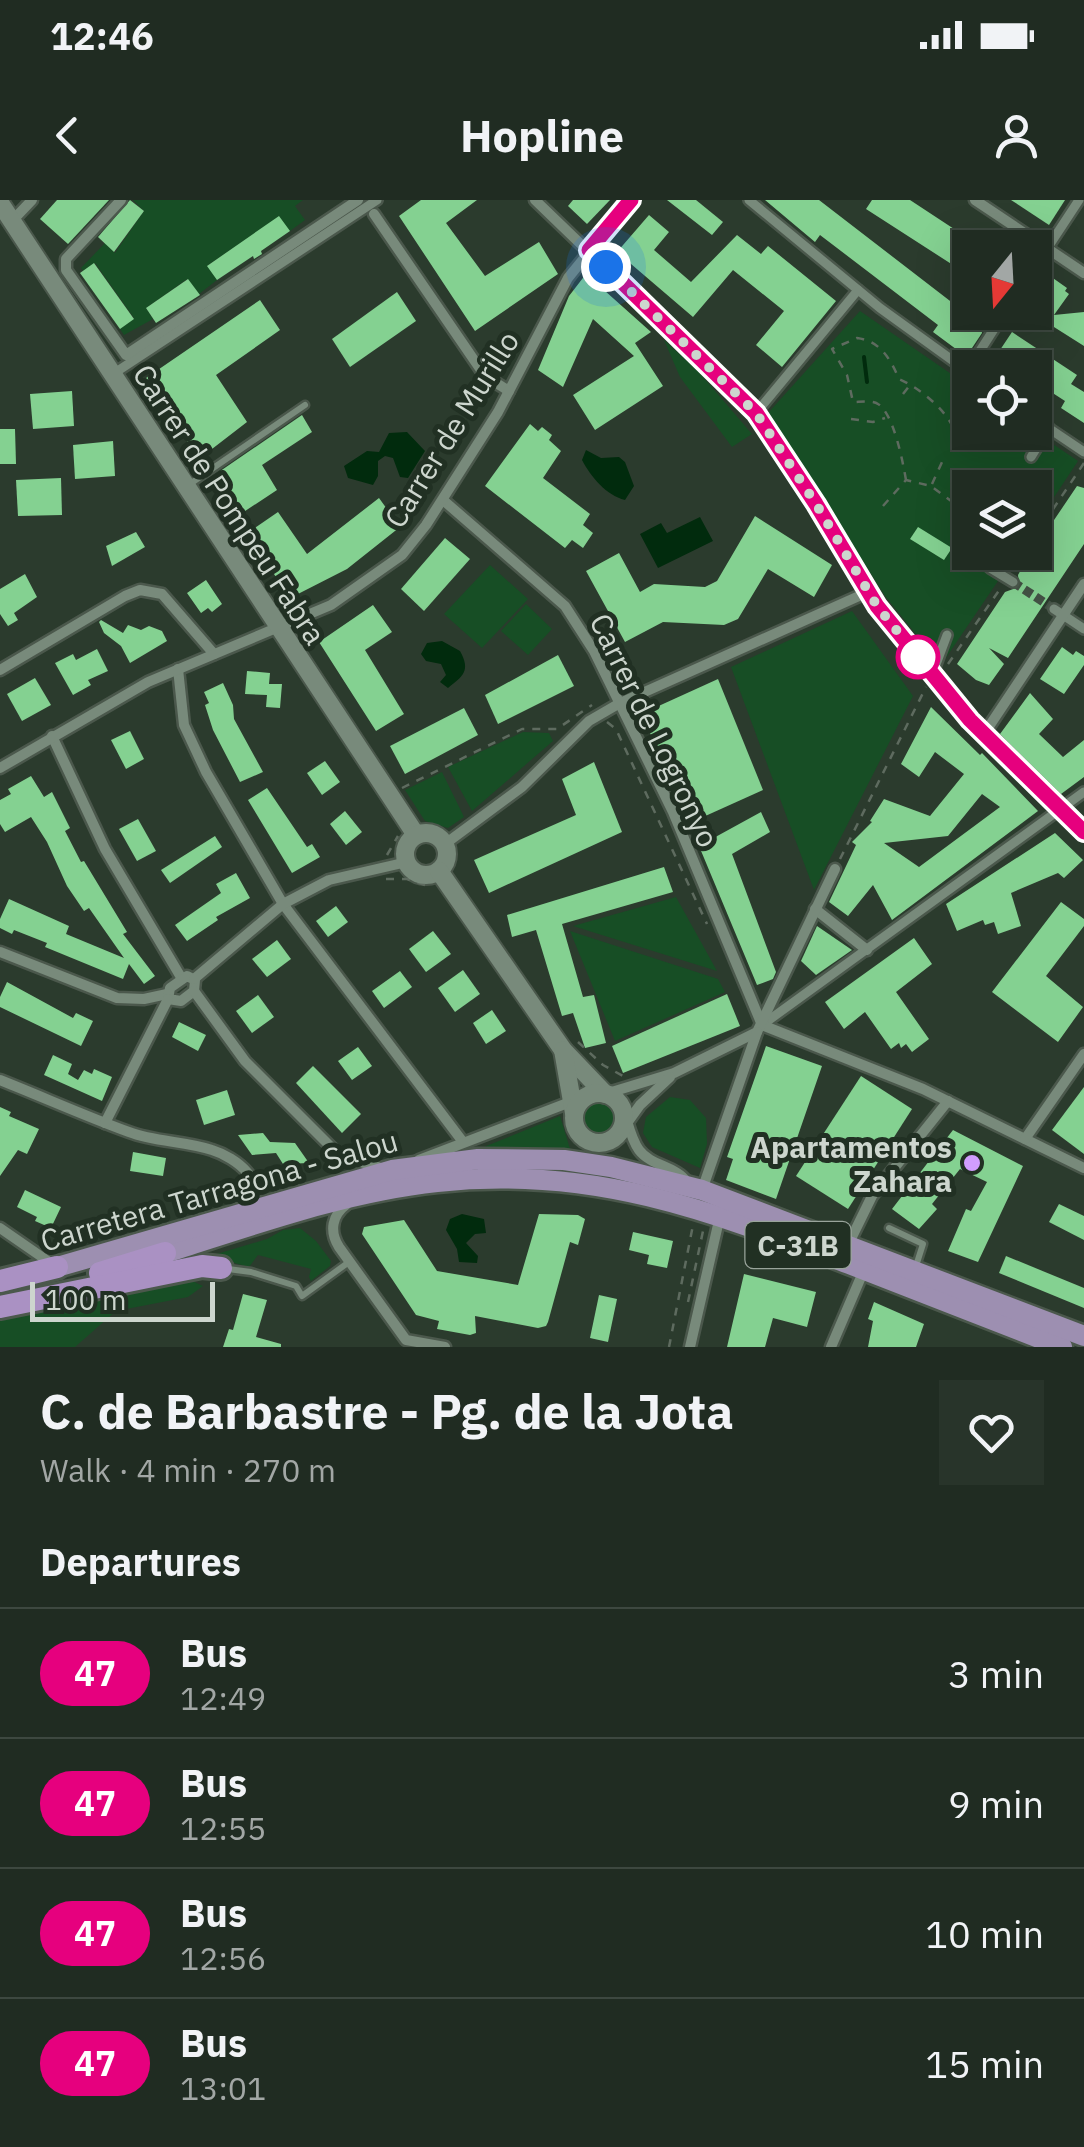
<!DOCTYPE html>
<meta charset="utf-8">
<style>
body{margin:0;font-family:"IBM Plex Sans",sans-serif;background:#28342a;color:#f1f3f6;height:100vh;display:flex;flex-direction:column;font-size:38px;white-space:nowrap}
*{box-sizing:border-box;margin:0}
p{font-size:32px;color:#a2a7a5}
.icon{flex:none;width:55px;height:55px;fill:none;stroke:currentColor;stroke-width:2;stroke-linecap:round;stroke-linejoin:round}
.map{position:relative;height:1147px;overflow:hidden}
.sheet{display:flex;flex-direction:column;background:#202c22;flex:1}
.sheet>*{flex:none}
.badge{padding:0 20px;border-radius:32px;font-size:35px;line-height:65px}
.needle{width:65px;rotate:198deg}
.buttons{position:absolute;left:952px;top:30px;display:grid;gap:20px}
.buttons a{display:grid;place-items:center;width:100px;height:100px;border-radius:0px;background:#202c22;box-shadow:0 10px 40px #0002,0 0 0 2px #3d4840;font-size:50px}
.scale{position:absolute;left:30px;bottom:25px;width:185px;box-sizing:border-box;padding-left:10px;border:5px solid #cdd6ce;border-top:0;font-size:28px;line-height:35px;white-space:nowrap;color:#cdd6ce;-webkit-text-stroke:8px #213023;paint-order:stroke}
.you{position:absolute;width:50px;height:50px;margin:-25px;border:8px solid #fff;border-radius:50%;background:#1a73e8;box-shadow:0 0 0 15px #1a73e833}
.map>.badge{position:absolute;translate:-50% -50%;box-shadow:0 0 0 5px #fff}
h2{padding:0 40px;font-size:38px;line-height:90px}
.round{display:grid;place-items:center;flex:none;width:105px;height:105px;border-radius:0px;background:#28342a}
.overview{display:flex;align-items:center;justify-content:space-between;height:170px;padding:0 40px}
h1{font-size:48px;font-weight:800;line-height:75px}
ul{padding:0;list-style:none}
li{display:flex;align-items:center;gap:30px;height:130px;padding:0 40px;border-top:2px solid #3d4840}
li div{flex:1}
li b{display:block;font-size:38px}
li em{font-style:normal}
li .badge{min-width:110px;font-weight:700;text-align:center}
.status{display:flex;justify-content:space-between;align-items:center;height:70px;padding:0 50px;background:#202c22;direction:ltr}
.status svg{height:28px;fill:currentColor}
header{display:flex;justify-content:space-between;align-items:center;height:130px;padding:0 40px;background:#202c22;font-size:45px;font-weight:800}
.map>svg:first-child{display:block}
.green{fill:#174e25}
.water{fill:#012b0d}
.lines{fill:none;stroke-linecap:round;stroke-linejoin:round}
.stream{stroke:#012b0d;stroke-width:4}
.building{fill:#84d191;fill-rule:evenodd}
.pedestrian-tunnel{stroke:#435245;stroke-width:9;stroke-dasharray:9 4.5;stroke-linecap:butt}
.service-casing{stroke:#4b584c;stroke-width:11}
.pedestrian-casing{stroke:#4b584c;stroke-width:14}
.minor-casing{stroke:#4b584c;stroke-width:15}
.tertiary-casing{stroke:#4b584c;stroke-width:22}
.primary-casing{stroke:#4b584c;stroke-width:25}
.trunk-casing{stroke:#4b584c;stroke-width:28}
.path{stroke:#5e6b5f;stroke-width:2.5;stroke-dasharray:8 8;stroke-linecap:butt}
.service{stroke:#788a7b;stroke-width:6}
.pedestrian{stroke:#788a7b;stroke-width:9}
.minor{stroke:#788a7b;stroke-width:10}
.tertiary{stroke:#788a7b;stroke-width:18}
.primary{stroke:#9d8fb1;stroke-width:20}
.trunk{stroke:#aa91c3;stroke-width:22}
.line-casing{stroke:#fff;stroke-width:22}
.line{stroke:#e6007e;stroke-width:15}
.walk{stroke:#cdd6ce;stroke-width:10;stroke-dasharray:0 18}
.stop-dot{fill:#fff;stroke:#e6007e;stroke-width:5}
.poi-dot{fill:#d19dfe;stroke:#213023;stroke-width:4}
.labels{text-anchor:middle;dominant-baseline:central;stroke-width:10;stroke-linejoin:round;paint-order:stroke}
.shield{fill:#213023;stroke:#99a49b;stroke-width:2.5}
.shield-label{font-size:28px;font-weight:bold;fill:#cdd6ce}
.street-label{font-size:30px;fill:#cdd6ce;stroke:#213023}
.poi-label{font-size:30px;font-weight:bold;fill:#cdd6ce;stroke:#213023;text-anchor:end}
</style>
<div class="status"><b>12:46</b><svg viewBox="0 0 49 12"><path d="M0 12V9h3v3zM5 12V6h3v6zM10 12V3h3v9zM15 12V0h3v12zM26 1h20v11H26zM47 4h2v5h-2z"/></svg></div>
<header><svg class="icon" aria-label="back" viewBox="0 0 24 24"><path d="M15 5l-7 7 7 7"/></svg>Hopline<svg class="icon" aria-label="person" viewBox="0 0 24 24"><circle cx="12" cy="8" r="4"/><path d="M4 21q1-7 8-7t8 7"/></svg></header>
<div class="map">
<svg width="1084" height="1147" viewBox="0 0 1084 1147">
<rect width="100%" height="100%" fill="#2b3b2d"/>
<g class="green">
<polygon points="133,0 303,0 295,6 305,20 290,31 279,17 208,65 217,80 199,94 187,79 146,108 153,119 124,135 120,129 134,118 95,63 83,71 81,68 105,43 115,53 144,11"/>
<polygon points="860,111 970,187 970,232 1035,232 1078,261 1035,326 1035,288 970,288 970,352 1017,353 941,465 885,396 768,213"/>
<polygon points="664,140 697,170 752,234 732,247 680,177"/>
<polygon points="490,365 528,399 482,448 444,414"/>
<polygon points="526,404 552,429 528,455 501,431"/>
<polygon points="852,411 913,496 814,690 731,467"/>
<polygon points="523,532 549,533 553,541 472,611 448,567"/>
<polygon points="442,572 464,617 448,628 425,621 405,590"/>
<polygon points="676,697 717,771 573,726"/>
<polygon points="570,731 718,779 725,792 615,841"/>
<polygon points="670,897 690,900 706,918 707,944 700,968 652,947 643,933 646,917"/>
<circle cx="599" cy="918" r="18"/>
<polygon points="560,916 571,952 484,947"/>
<polygon points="300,1028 316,1041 331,1061 330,1066 311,1081 309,1077 311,1069 258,1055 249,1067 210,1056 267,1039 283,1030"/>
<polygon points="188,1079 203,1086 188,1097 116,1111 75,1147 0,1147 0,1114 55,1108"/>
</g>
<g class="water">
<polygon points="407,232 425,251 408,278 400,277 393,258 385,256 378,261 378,276 373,285 348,278 344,266 367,251 379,252 389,233"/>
<path d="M586,250L601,258L619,257L625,262L634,286L625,300C606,295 591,277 582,260Z"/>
<polygon points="700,317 713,341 658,368 640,334 661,323 667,333"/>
<path d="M442,441L460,451C471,471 463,476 448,488L440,482L446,475L441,464L426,461L421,454L427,443Z"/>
<polygon points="462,1014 484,1019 486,1033 475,1034 466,1043 478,1056 477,1063 459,1062 457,1049 446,1030 450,1019"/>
</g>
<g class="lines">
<polyline class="stream" points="864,157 867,182"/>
</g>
<g class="building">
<polygon points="57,0 109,0 68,44 40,19"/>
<polygon points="130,0 144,11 114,52 98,37"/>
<polygon points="421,0 477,0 446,23 485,76 539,42 558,74 475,131 399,16"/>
<polygon points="573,0 610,0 587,24 568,6"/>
<polygon points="667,0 696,0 723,22 712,35"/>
<polygon points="765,0 819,0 954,104 959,96 970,103 970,112 988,112 981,124 982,133 968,154 964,155 933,132 938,125 820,35 815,42"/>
<polygon points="872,0 910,0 983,48 970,48 970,76 866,9"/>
<polygon points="1011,0 1065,0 1049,25"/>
<polygon points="649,15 669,32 654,50 691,82 737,35 761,54 768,46 836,101 782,167 756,145 784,111 733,70 693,117 617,52"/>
<polygon points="279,16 290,31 261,51 262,54 254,59 253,56 217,80 207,66"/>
<polygon points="94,63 134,119 120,129 80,73"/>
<polygon points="586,74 651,132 635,143 663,186 595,230 573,195 634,156 593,119 563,187 538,170 569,96"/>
<polygon points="1050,76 1067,88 1065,91 1069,94 1054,115 1084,112 1084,146 1035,115 1035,90 1044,78 1048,79"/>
<polygon points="188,79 200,95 156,123 146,108"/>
<polygon points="397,92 416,121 350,167 332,139"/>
<polygon points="260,100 280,130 216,175 247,222 199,259 146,178"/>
<polygon points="1012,132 1077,175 1071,184 1084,192 1084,223 1061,208 1065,201 1048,190 1044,198 1035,192 1035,168 998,168 1003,160 996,156"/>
<polygon points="72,191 74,226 33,229 30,194"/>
<polygon points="302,215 312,232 262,265 277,290 239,315 213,276"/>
<polygon points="530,224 538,231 542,227 552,235 549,240 561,251 543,278 590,314 583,325 593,333 583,348 572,340 565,348 485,286"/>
<polygon points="0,229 15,229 16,264 0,264"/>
<polygon points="113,241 115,276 75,279 73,245"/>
<polygon points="61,278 62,315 18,316 16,280"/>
<polygon points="1077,286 1084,288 1084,344 1008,458 989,448 1004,464 989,485 976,480 957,464 1005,392 1019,387 1018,375 1023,366"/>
<polygon points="379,298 400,327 347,369 296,395 288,394 246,334 278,312 307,354"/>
<polygon points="755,316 832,365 814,397 768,369 738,419 724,425 663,422 625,442 586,371 619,353 640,392 654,384 705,387 717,381"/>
<polygon points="918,327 952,348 944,360 910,339"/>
<polygon points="136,332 145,347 112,366 106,346"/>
<polygon points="445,338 470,359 424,411 401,389"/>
<polygon points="25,374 37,397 14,413 18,420 8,426 0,414 0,389"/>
<polygon points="206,380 222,404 212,412 208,408 201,413 187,393"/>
<polygon points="373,405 392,432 365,450 404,514 376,531 319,442"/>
<polygon points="101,420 123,433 128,425 141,430 149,426 162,431 167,441 130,463 121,446 104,433 99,422"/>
<polygon points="1062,447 1073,455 1076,451 1084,456 1084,465 1064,494 1040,479"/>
<polygon points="97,449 108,471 88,480 91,485 73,495 55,463 73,454 76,460"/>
<polygon points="558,455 574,486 498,524 485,495"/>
<polygon points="247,471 270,473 269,484 282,484 280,508 266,507 267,495 245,494"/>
<polygon points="35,478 51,505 22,521 7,494"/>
<polygon points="718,479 763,590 692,622 641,514"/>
<polygon points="223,483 233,505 234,519 263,572 240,582 213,530 205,505 209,503 204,492"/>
<polygon points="1030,493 1053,519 1039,534 1063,557 1084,540 1084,577 1061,594 1000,534"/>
<path d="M931,507L980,555L982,553L1038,611L892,720L873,685L848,716L829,702L856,645L852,642L872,622L870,621L884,599L930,616L964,574L935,552L919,577L901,564ZM982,594L1000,607L919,667L884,643L948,636Z"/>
<polygon points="464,508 478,535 405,574 390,546"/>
<polygon points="130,531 144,559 126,569 111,540"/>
<polygon points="325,561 340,582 322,595 307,573"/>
<polygon points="594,562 622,632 489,693 474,660 576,615 562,579"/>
<polygon points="31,576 44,597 52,592 70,628 65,631 81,662 84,661 127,732 123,734 155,776 144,784 129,764 123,779 45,747 47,743 14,730 12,734 0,728 0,719 9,699 69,726 66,734 124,758 89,708 84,711 67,686 47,642 31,617 5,632 0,624 0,600 11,594 8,589"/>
<polygon points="267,588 307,647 312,644 320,657 292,673 248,600"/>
<polygon points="345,611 362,632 346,645 330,624"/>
<polygon points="761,612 770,632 732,654 776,772 773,779 757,785 699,646"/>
<polygon points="138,619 156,651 137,661 119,629"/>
<polygon points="1055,633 1083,660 1064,678 1058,673 1011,693 1021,726 998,734 994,722 985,725 983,720 957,731 946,704"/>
<polygon points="215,636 222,647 170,683 161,670"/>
<polygon points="664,667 673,692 562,724 583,797 594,795 606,843 585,848 573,813 562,816 536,730 512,737 507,715"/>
<polygon points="236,673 250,698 216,717 218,720 187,741 175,725 221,693 216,684"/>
<polygon points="1061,702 1084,719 1084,726 1046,776 1083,807 1058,842 992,792"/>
<polygon points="336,706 348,722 328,737 316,721"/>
<polygon points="817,726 852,750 816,775 801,761"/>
<polygon points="433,731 451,754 426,772 409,749"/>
<polygon points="914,738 932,764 896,792 929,839 912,852 906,844 901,848 899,843 891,849 865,812 844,829 825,802"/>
<polygon points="277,740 291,759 267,777 252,759"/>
<polygon points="463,770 480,794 455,812 438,788"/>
<polygon points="400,771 412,787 384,808 372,791"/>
<polygon points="7,782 73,818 76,813 93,821 81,846 0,807 0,797"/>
<polygon points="727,794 740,826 623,873 612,846"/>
<polygon points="258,795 274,817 252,833 236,811"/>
<polygon points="492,810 506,831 486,844 473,823"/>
<polygon points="179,822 206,835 198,851 172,837"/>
<polygon points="766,846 822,866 776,999 726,980 733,959 727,957"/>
<polygon points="358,847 372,866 352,880 338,861"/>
<polygon points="53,855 72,864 68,874 78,880 84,870 92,874 94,869 112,877 102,901 44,875"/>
<polygon points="313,866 361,914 342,933 296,883"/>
<polygon points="861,876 912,909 848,1009 796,976"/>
<polygon points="1084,887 1084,954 1052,930"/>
<polygon points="227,890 235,915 204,925 196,900"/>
<polygon points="0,907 11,912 9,916 39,929 27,954 18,950 0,976"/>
<polygon points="953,930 1023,966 978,1062 948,1051 966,1009 971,1011 987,982 960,969 932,1004 937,1009 919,1029 892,1009"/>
<polygon points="263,933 270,942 295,943 309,963 283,964 276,953 252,955 238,935"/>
<polygon points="133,952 166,958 163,976 130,971"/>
<polygon points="25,990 61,1007 51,1028 35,1021 37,1017 17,1007"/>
<polygon points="1059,1004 1084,1016 1084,1040 1049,1022"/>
<polygon points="539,1014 578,1015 585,1019 578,1045 570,1042 548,1122 546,1126 538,1128 475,1116 476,1133 470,1135 437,1129 439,1121 416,1115 362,1034 364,1027 404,1020 437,1071 518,1085"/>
<polygon points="633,1032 673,1041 667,1068 647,1064 649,1055 629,1050"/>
<polygon points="1006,1056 1084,1088 1084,1108 999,1073"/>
<polygon points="744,1074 816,1092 807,1127 773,1118 765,1147 727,1147"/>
<polygon points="243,1094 267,1100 256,1137 281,1144 281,1147 223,1147 229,1129 233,1130"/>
<polygon points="599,1095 617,1099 608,1142 590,1138"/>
<polygon points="874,1102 924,1124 916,1147 868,1147 873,1121 868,1119"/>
</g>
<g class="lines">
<polyline class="pedestrian-tunnel" points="1013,382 1054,409"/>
<g class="service-casing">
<g id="service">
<polyline points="187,286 305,205"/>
<polyline points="889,1028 923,1044 915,1069"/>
<polyline points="228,1069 251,1072 296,1086 302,1096 349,1062"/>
</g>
</g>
<g class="pedestrian-casing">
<g id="pedestrian">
<polyline points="749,0 880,108 970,173"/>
<polyline points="1035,67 1079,0"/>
<polyline points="967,171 1005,112"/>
<polyline points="113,174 377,0"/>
<polyline points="756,213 858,90"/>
<polyline points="1035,219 1084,252"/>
<polyline points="1031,257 1049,228"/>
<polyline points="990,368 1013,382"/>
<polyline points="1054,409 1084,429"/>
<polyline points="932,475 947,435"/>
<polyline points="762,825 1084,592"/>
</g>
</g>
<g class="minor-casing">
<g id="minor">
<polyline points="121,0 66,59 66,70 126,155 358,0"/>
<polyline points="535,0 756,213 816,304 877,406 970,520 1084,632"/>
<polyline points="975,0 1084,73"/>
<polyline points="374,14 485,176 509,191"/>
<polyline points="12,21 32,0"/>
<polyline points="443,300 565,406 594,451 673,612 762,825"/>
<polyline points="178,469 184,525 206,572 283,704 463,942"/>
<polyline points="0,470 125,396 140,390 162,394 214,454"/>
<polyline points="984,534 1084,384"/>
<polyline points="52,536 105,649 182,779"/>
<polyline points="0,568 148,482 331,405 402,355 426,325 498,212 568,78 631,0"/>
<polyline points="445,644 522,587 589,521 620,503 868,392"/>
<polyline points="815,709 867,750"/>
<polyline points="0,752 117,798 144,799 167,794"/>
<polygon points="187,776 195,780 194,791 181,801 168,799 170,788"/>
<polyline points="194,779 283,704 329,680 407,662"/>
<polyline points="194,791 245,861 340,956 381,968"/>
<polyline points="762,825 923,889 1084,968"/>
<path d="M0,880C43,897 85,916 129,932C155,942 185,941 212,950C235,957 272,984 246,1007"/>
<polyline points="605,894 674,873 757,832 835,669"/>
<path d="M624,911C628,923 631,939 639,950C651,966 676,966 687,982"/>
<polyline points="105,923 168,799"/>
<polyline points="622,930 640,905 670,877"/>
<polyline points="1025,939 1084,854"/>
<polyline points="419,960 591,894"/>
<polyline points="702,990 757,832"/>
<path d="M347,1004C332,1015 329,1031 339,1047L406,1140L445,1147"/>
<polyline points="0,1028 52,1064"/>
<polyline points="848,1045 872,996 948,901"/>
<polyline points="690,1147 720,1016"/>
<polyline points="831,1147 864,1070"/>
</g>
</g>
<g class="tertiary-casing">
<g id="tertiary">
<polyline points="0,3 416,635"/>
<circle cx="426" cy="654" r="21"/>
<polyline points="439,671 563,850 605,894"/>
<polyline points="563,850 574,913"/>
<circle cx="599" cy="918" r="25"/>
</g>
</g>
<g class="primary-casing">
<g id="primary">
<path d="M165,1053C254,1025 344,992 437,982C591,965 709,1010 849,1064C920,1092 991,1119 1062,1147"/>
<polyline points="57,1067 392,970 478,959 564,960 611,967 702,990 1084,1136"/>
</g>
</g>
<g class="trunk-casing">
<g id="trunk">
<polyline points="100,1073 165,1053"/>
<polyline points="0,1081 57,1067"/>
<polyline points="0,1107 202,1066 221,1068"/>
</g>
</g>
<g class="path">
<polyline points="903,194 910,185"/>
<polyline points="851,219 873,222 885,218"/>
<polyline points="982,232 983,235"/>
<path d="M906,280C903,263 894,214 878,204C872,200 860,202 853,202L847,175L832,149L857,138C880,141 890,158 899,179C919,188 943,207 953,227L962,222H970"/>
<polyline points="932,284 942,262"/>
<polyline points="883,306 906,280 931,286 970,315"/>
<polyline points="1035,336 1084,263"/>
<polyline points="1013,369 1024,352"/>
<polyline points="948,464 1000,389"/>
<polyline points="607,522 616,529 707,724"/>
<polyline points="402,588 522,529 557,529 592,505"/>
<polyline points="387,655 398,636"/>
<polyline points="840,659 926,487"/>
<polyline points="386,679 407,679 431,687"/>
<polyline points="578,842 603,865 623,876"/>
<polyline points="688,1102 703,1031"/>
<polyline points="669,1147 693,1025"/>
</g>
<use href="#service" class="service"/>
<use href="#pedestrian" class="pedestrian"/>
<use href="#minor" class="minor"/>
<use href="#tertiary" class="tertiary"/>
<use href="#primary" class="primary"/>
<use href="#trunk" class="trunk"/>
</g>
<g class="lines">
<g class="line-casing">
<polyline id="line" points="631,0 589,50 756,213 816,304 877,406 970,520 1084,632"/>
</g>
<use href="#line" class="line"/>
<polyline class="walk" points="606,67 756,213 816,304 877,406 918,457"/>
</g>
<circle class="stop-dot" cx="918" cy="457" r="20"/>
<circle class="poi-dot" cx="972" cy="963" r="10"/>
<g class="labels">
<rect class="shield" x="745.5" y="1022" width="105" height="46" rx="8"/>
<g class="shield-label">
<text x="798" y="1045">C-31B</text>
</g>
<g class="street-label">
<text transform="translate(451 229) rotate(-58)">Carrer de Murillo</text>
<text transform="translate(230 304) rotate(57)">Carrer de Pompeu Fabra</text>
<text transform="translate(655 530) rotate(64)">Carrer de Logronyo</text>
<text transform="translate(219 990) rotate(-16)">Carretera Tarragona - Salou</text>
</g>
<g class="poi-label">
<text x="952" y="946">Apartamentos<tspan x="952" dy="34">Zahara</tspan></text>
</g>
</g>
</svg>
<div class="buttons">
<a><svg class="needle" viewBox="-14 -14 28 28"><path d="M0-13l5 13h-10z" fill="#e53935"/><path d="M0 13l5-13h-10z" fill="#a2a7a5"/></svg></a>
<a><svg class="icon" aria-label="locate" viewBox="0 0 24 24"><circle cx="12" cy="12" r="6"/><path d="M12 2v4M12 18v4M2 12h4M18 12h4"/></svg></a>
<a><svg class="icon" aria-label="layers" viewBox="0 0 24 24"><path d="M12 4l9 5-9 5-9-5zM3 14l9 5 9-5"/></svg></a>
</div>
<div class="scale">100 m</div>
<div class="you" style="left:606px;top:67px"></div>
</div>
<section class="sheet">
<div class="overview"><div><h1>C. de Barbastre - Pg. de la Jota</h1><p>Walk · 4 min · 270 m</p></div><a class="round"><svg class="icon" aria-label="heart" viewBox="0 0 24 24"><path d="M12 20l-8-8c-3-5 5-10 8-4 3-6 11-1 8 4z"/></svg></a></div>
<h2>Departures</h2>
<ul>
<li><span class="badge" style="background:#e6007e;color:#fff">47</span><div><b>Bus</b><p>12:49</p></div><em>3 min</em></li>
<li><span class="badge" style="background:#e6007e;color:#fff">47</span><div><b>Bus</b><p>12:55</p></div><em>9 min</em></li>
<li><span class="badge" style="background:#e6007e;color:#fff">47</span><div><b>Bus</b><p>12:56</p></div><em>10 min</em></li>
<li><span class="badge" style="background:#e6007e;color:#fff">47</span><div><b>Bus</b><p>13:01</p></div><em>15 min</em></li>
</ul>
</section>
